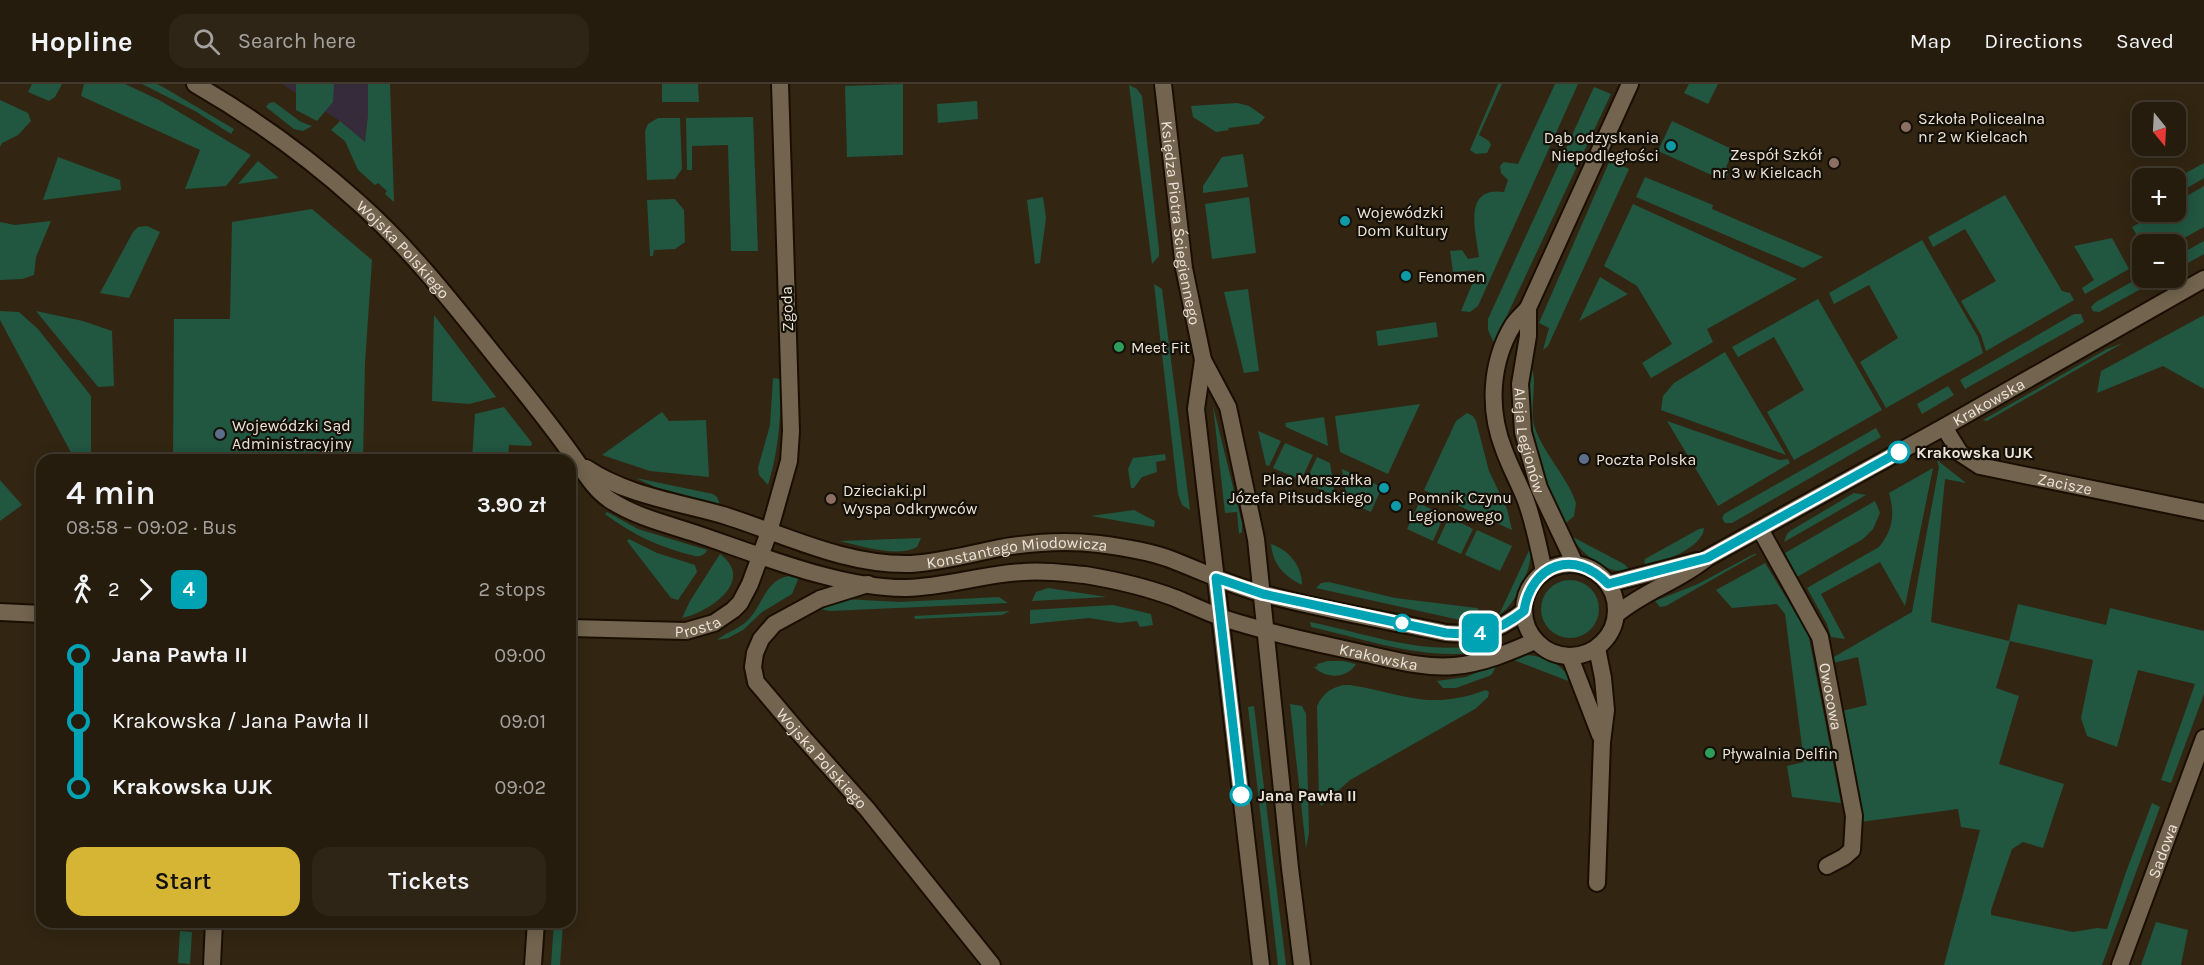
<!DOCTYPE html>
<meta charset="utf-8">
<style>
body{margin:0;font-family:Karla,sans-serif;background:#2e2517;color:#f1f3f6;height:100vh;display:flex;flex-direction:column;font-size:22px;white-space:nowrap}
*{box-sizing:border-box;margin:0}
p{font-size:20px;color:#a4a19e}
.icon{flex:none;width:33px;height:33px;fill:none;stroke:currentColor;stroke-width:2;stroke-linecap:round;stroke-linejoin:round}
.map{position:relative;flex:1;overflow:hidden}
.panel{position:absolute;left:36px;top:370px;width:540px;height:474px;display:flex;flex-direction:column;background:#261c0e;border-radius:18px;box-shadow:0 3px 15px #0003,0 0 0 2px #423a2e}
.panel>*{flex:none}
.badge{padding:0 12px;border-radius:9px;font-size:21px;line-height:39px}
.needle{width:39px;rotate:162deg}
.tools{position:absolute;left:2132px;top:18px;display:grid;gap:12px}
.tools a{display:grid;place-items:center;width:54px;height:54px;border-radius:12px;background:#261c0e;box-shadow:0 3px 15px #0003,0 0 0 2px #423a2e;font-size:30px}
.map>.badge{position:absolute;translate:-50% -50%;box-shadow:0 0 0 3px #fff}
.legs{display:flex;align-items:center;gap:9px;height:66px;padding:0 30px;font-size:20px}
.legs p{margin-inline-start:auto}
.headline{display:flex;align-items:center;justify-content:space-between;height:102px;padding:0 30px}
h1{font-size:33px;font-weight:600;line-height:45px}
.button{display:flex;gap:12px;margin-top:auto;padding:12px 30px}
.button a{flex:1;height:69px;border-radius:18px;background:#d6b534;color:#111;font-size:24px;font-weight:600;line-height:69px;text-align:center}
.button a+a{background:#2e2517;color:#f1f3f6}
ul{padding:0 30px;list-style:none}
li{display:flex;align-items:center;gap:21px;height:66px;font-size:22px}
li i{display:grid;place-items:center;width:9px;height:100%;margin:0 8px;background:currentColor}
li i::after{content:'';width:15px;height:15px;margin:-8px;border:4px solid;border-radius:50%;background:#261c0e}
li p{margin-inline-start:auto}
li:first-child i{background:linear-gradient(#0000 50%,currentColor 0)}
li:last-child i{background:linear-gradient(currentColor 50%,#0000 0)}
header{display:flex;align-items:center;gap:36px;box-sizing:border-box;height:84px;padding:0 30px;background:#261c0e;border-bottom:2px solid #423a2e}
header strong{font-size:28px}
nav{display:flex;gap:33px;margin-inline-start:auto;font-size:21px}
.search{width:420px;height:54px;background:#2e2517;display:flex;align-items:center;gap:15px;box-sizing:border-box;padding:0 21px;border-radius:18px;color:#a4a19e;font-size:22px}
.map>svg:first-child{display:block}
.commercial{fill:#352b3a}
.green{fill:#215641}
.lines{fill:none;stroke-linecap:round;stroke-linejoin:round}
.minor-casing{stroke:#1a0e00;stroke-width:20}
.tertiary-casing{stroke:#1a0e00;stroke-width:20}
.minor{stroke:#72644e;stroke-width:16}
.tertiary{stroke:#72644e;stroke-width:16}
.line-1-casing{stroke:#fff;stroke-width:14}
.line-1{stroke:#00a3b4;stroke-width:9}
.education-dot{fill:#8d6e63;stroke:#151008;stroke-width:2}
.culture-dot{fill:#0f9aa8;stroke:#151008;stroke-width:2}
.leisure-dot{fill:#2e9e5b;stroke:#151008;stroke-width:2}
.service-dot{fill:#5c6f8a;stroke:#151008;stroke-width:2}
.stop-1-dot{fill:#fff;stroke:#00a3b4;stroke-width:3}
.labels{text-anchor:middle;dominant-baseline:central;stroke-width:4.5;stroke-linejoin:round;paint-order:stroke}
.poi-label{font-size:16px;fill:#ece4d8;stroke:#151008;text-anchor:start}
.street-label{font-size:16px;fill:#ece4d8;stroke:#151008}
.stop-label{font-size:16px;font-weight:bold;fill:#ece4d8;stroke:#151008;text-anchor:start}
</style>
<header>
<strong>Hopline</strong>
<div class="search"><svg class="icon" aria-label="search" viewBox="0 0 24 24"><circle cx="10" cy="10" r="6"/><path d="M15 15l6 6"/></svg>Search here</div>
<nav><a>Map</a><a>Directions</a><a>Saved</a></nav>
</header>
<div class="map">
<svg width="2204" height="881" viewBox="0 0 2204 881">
<rect width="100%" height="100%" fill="#322612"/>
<polygon class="commercial" points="282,0 368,0 368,31 365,59 340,37"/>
<g class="green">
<polygon points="32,0 62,0 55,13 49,17 28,8"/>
<polygon points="84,0 125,0 159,16 251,71 226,102 185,105 200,66 81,12"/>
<polygon points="142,0 157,0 163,3 234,45 231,50 195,27"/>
<polygon points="296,0 334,0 333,18 317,37 296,26"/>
<polygon points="368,0 390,0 394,118 385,110 387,107 378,99 375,101 358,86 345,57 331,46 340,37 365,58 368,31"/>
<polygon points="662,0 698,0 699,18 662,18"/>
<polygon points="903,0 903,71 847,73 845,2"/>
<polygon points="1498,0 1502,0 1479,51 1489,57 1491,61 1487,69 1476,70 1470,66"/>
<path d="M1555,0H1578L1478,222L1470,228L1461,227L1478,186L1453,188L1450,167L1462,166L1468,175L1479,173C1476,148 1462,102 1504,108L1508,96L1501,89L1500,82L1504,78L1518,80Z"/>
<polygon points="1689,0 1718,0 1708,20 1684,9"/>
<polygon points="1129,1 1137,5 1142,12 1159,166 1159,172 1152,180"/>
<polygon points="1594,3 1611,10 1494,259 1488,246 1488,235"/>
<polygon points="0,16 28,29 31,37 18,51 2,59 0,63"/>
<polygon points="977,17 978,35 938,39 937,20"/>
<polygon points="274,18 301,38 312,42 303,47 294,45 266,23 269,19"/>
<polygon points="1237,19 1249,22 1265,33 1259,40 1228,44 1229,46 1216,48 1193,33 1191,22"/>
<polygon points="753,33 758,167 731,167 728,61 692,62 692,86 687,86 686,34"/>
<polygon points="658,34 680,34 682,85 675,95 647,96 645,47 648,40"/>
<polygon points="1672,37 1734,66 1726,83 1730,85 1725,97 1658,67"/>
<polygon points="1243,70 1248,103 1203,109 1203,102 1222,73"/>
<polygon points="58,73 120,96 121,106 43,116"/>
<polygon points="1610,76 1629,85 1548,262 1543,266 1549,244 1539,239"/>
<polygon points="258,77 279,94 238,100"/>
<polygon points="2204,79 2204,94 2175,111 2175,95"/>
<polygon points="1645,93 1713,121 1712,125 1823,173 1803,184 1636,113"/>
<polygon points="2204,102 2204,143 2173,160 2142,160 2132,143 2159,128 2175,128 2175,119"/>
<polygon points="2005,111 2062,207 2070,209 2074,216 1986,267 1981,251 1961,217 1996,197 1965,145 1933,163 1928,153"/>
<polygon points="1043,113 1046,134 1040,179 1035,180 1027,116"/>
<polygon points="1249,113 1256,169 1212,175 1205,120"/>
<polygon points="675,115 684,126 685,158 675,165 654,166 653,172 650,172 647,116"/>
<polygon points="1633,120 1797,195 1707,245 1713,258 1651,294 1642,279 1672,260 1637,202 1604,182"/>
<polygon points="312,125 372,176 365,279 363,376 173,376 174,235 230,235 232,138"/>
<polygon points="51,137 36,173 34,191 22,195 0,196 0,138 15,141"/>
<polygon points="147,142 160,148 129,214 100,209 133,148 138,143"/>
<polygon points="2112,154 2129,185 2085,210 2082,204 2094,196 2074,162"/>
<polygon points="1922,156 1978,253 1983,269 1886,324 1860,278 1898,254 1869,201 1834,220 1829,209"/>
<polygon points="2204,157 2204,170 2175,186 2175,173"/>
<polygon points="2142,192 2142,194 2161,194 2099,228 2093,227 2091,223 2096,218"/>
<polygon points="1600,193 1628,210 1579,237"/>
<polygon points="1154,200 1162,205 1190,426 1182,421 1178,410"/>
<polygon points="1248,205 1259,287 1244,289 1224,208"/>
<polygon points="1818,215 1882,326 1794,376 1767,328 1804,306 1774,253 1738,273 1732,263"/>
<polygon points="0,227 19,228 38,245 91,312 91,376 75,376 0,236"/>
<polygon points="36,227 83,237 112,247 114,302 98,303"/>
<polygon points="2074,230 2081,230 2084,238 1965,305 1960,296"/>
<polygon points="434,231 496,313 469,320 432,317"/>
<polygon points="2204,231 2204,305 2163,282 2097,309 2101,287"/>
<polygon points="1436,238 1438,253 1378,262 1376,247"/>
<polygon points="2123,259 1987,337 1983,336 2107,265"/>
<polygon points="1725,268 1786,371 1661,326 1663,312 1674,299"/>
<path d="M1530,281C1539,293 1529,324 1534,341C1542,368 1567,392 1576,419L1574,432L1565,440C1539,383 1526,345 1530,281Z"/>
<path d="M773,294L781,295C781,332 779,365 768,401L759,391L758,384L770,341Z"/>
<polygon points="1948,302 1954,311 1922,330 1917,320"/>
<polygon points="1420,320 1388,390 1340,368 1335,332"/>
<polygon points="1213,322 1242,439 1242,448 1239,450 1237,428 1225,429"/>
<polygon points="504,323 532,359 531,362 509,361 508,376 472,376 475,330"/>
<polygon points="662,328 669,337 706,336 709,393 650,387 602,371"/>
<polygon points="1467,329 1473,332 1476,337 1489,387 1507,425 1512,446 1424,406 1456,337"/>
<polygon points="1324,333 1328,362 1286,343 1285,339"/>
<polygon points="1667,337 1779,376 1788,375 1790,379 1718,422"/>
<polygon points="1876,344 1881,353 1732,439 1725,439 1722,434 1724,430"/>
<polygon points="1258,347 1281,357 1269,382 1266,381"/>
<polygon points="1285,359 1313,371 1301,396 1273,384"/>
<polygon points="1165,370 1166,376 1156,378 1157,388 1142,393 1134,404 1131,404 1128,385 1133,374"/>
<polygon points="1317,373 1330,379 1335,412 1305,399"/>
<polygon points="1937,376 1966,399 1945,395 1931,538 2009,557 2018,520 2106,541 2110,524 2204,547 2204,610 2171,699 2161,696 2195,600 2138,586 2117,663 2087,652 2081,634 2093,576 2010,557 1996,604 2019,612 1999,680 2064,700 2043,764 2023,758 2012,765 1991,826 1991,831 2073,848 2097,844 2107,845 2126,788 2152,719 2160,723 2102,881 1944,881 1980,746 1961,743 1958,725 1860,738 1842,627 1867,621 1858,573 1833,579 1832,574 1912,528 1939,383"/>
<path d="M1933,384L1905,522L1880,478L1821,510L1845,555L1831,553L1827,540L1807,504L1879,463C1893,446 1895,430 1889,409Z"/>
<polygon points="1342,385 1382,403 1371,428 1347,417"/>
<polygon points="636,394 713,410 717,413 720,421 655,403"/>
<polygon points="0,396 22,421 0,437"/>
<polygon points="1854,409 1866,411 1784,458 1787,450 1790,447"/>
<polygon points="1875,417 1880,429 1873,445 1863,455 1797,493 1785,469"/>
<polygon points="1419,419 1444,432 1433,457 1407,445"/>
<polygon points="1134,426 1155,437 1154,443 1091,432"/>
<path d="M607,428L638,445L707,466C705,471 700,473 695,472C661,464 633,451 605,430Z"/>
<polygon points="1449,433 1473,445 1461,470 1437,459"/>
<path d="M1704,444C1703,464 1662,478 1644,483L1645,475L1699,445Z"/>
<polygon points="1477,446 1512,462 1500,487 1465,471"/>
<path d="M1571,452L1624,480L1631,487C1608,491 1582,471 1571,452Z"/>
<path d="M921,454L917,463C898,474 860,462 840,457Z"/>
<polygon points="629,455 657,469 695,481 697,488 678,516 671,514 627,457"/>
<path d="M1271,460C1289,466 1302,482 1302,501C1284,492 1273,481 1271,460Z"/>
<path d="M1531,462C1533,482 1517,519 1499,531Z"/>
<path d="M720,470C756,497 709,528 682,534L690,517Z"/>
<polygon points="1754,470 1757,470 1666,522 1660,523 1655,517 1698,500"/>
<polygon points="1765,479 1808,549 1841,719 1792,713 1787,682 1804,678 1785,530 1777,520 1732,524 1716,506"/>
<path d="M789,492L799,493L792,510L762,528L743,546L728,554L717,556C725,549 739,545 748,536C763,521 765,496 789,492Z"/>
<circle cx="1570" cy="525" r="29"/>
<polygon points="1329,498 1395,514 1477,524 1482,529 1485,537 1477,538 1460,536 1316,504 1321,499"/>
<polygon points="1048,504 1107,513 1032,517 1036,508"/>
<polygon points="999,513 1008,519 830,527 820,525 845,515 899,518"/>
<polygon points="1113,521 1151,530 1153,541 1140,543 1137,537 1120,539 1089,534 1030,540 1030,526"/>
<polygon points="1010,527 1002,531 915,535 914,532"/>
<path d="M1310,538C1369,550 1432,575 1491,558L1493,564C1438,582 1366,555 1311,543Z"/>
<path d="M1522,571C1540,570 1564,579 1571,598L1511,575Z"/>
<path d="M1328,577H1343L1356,580C1347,595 1326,595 1314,583L1318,582L1317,580Z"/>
<polygon points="1497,580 1492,590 1489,592 1456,604 1443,604 1437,597 1466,593"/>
<path d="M1350,601C1405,610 1429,627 1486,606L1489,608L1488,613L1475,625L1350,696L1321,722L1319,717L1317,622C1323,608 1336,600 1350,601Z"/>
<polygon points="1290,620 1302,622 1306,630 1309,749 1306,764"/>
<polygon points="1254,622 1286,881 1278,881 1248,623"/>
<polygon points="2156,838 2188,846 2181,881 2141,881"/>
<polygon points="554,839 563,839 560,881 551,881"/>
<polygon points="180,847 192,848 190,880 178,879"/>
</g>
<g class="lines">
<g class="minor-casing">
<g id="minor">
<path id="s1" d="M1944,343L1960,369L1980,382L2204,428"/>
<path id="s2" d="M1760,445L1820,553L1854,732L1852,766L1844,773L1827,782"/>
<path id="s3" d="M868,500L820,515L774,540L761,555L755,569L753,583L756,598L800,650L867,725L992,881"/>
<polyline points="0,528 42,530"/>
<path id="s4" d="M570,544L686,547L714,539L733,526L740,519L750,500L769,448L789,377L791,347L780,0"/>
<polyline points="1597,564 1603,594 1606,626 1602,658 1597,799"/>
<polyline points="1570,573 1600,651"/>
<polyline points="212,881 214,838"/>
<polyline points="533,881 536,838"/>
<path id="s5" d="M2120,881L2204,654"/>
</g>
</g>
<g class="tertiary-casing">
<g id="tertiary">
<path id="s6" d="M195,0C254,34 309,74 359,119C413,167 458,226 503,282C526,310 549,339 570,368C583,385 592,404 610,416C636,433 667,440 697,450C759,471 842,505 907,504C946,503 984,490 1023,488C1043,486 1064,489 1085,491C1115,496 1146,503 1175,514C1192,521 1208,529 1226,535C1270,549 1316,559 1362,569C1391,575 1424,585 1454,582C1482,580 1510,568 1535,557"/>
<path id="s7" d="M1163,0L1184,184L1203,276L1228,323L1256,455L1290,784L1302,881"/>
<path id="s8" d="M1528,224V252L1520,300L1523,348L1539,404L1575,480"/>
<polyline points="1203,276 1196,325 1261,881"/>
<path id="s9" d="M586,384C626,411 677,418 723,431C784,450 845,482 911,480C943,478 973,469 1005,463C1036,458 1068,456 1099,460C1123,463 1148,467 1170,475C1201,487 1232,502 1264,510C1324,526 1385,536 1446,549C1480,552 1497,548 1524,527"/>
<circle cx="1570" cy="526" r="46"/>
<path d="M1544,488C1539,464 1534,439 1526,417C1519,399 1510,383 1504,366C1488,326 1490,279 1513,241C1517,235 1523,230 1528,224L1630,0"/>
<polyline points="1608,500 1697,477"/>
<path id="s10" d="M1617,530C1644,507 1679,497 1707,474L1944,343L2204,195"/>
</g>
</g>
<use href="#minor" class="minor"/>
<use href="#tertiary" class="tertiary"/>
</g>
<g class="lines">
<g class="line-1-casing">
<path id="line-1" d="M1241,711L1216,494L1263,510L1446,549C1480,552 1497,548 1524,527C1531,480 1575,464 1608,500L1707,474L1899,368"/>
</g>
<use href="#line-1" class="line-1"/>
</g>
<g class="education-dot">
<circle cx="1906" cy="43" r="6"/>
<circle cx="1834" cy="79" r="6"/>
<circle cx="831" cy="415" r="6"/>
</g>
<g class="culture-dot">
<circle cx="1671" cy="62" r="6"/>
<circle cx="1345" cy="137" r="6"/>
<circle cx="1406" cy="192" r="6"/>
<circle cx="1384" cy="404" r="6"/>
<circle cx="1396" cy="422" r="6"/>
</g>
<g class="leisure-dot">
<circle cx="1119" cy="263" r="6"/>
<circle cx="1710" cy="669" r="6"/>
</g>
<g class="service-dot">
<circle cx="220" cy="350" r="6"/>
<circle cx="1584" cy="375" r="6"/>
</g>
<g class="stop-1-dot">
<circle cx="1899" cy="368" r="10"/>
<circle cx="1402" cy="539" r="8"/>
<circle cx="1241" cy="711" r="10"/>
</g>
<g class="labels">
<g class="poi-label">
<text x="1918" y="34">Szkoła Policealna<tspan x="1918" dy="18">nr 2 w Kielcach</tspan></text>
<text x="1659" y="53" text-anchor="end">Dąb odzyskania<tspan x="1659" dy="18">Niepodległości</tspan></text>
<text x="1822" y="70" text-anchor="end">Zespół Szkół<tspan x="1822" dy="18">nr 3 w Kielcach</tspan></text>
<text x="1357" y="128">Wojewódzki<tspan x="1357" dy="18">Dom Kultury</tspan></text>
<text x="1418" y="192">Fenomen</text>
<text x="1131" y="263">Meet Fit</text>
<text x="232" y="341">Wojewódzki Sąd<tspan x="232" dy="18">Administracyjny</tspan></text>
<text x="1596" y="375">Poczta Polska</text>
<text x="1372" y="395" text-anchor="end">Plac Marszałka<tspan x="1372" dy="18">Józefa Piłsudskiego</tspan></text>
<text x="843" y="406">Dzieciaki.pl<tspan x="843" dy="18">Wyspa Odkrywców</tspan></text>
<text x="1408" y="413">Pomnik Czynu<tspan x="1408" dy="18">Legionowego</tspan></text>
<text x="1722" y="669">Pływalnia Delfin</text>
</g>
<g class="street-label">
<text stroke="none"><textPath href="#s7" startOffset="140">Księdza Piotra Ściegiennego</textPath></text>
<text stroke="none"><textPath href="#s6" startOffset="267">Wojska Polskiego</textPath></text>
<text transform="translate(787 225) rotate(-92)">Zgoda</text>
<text stroke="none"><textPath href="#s10" startOffset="428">Krakowska</textPath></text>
<text stroke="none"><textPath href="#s8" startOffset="134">Aleja Legionów</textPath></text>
<text stroke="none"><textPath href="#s1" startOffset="141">Zacisze</textPath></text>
<text stroke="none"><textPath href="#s9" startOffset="448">Konstantego Miodowicza</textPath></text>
<text stroke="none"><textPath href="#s4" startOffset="128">Prosta</textPath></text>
<text stroke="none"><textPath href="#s6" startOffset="1389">Krakowska</textPath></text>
<text stroke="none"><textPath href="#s2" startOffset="184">Owocowa</textPath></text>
<text stroke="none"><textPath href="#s3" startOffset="268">Wojska Polskiego</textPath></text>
<text stroke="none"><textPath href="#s5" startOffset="122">Sadowa</textPath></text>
</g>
<g class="stop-label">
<text x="1916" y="368">Krakowska UJK</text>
<text x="1258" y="711">Jana Pawła II</text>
</g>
</g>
</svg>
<div class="tools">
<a><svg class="needle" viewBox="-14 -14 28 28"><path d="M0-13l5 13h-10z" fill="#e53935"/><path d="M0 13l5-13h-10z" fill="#a4a19e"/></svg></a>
<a>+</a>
<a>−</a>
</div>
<b class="badge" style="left:1480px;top:549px;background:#00a3b4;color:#fff">4</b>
<section class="panel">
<div class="headline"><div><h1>4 min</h1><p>08:58 – 09:02 · Bus</p></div><b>3.90 zł</b></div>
<div class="legs"><svg class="icon" aria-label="walk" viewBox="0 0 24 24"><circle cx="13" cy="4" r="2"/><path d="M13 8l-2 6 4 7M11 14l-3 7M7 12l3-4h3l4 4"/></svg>2<svg class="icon" aria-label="forward" viewBox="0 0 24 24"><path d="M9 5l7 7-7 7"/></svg><b class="badge" style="background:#00a3b4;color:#fff">4</b><p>2 stops</p></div>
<ul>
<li><i style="color:#00a3b4"></i><b>Jana Pawła II</b><p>09:00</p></li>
<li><i style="color:#00a3b4"></i><span>Krakowska / Jana Pawła II</span><p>09:01</p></li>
<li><i style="color:#00a3b4"></i><b>Krakowska UJK</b><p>09:02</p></li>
</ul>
<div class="button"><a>Start</a><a>Tickets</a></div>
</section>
</div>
